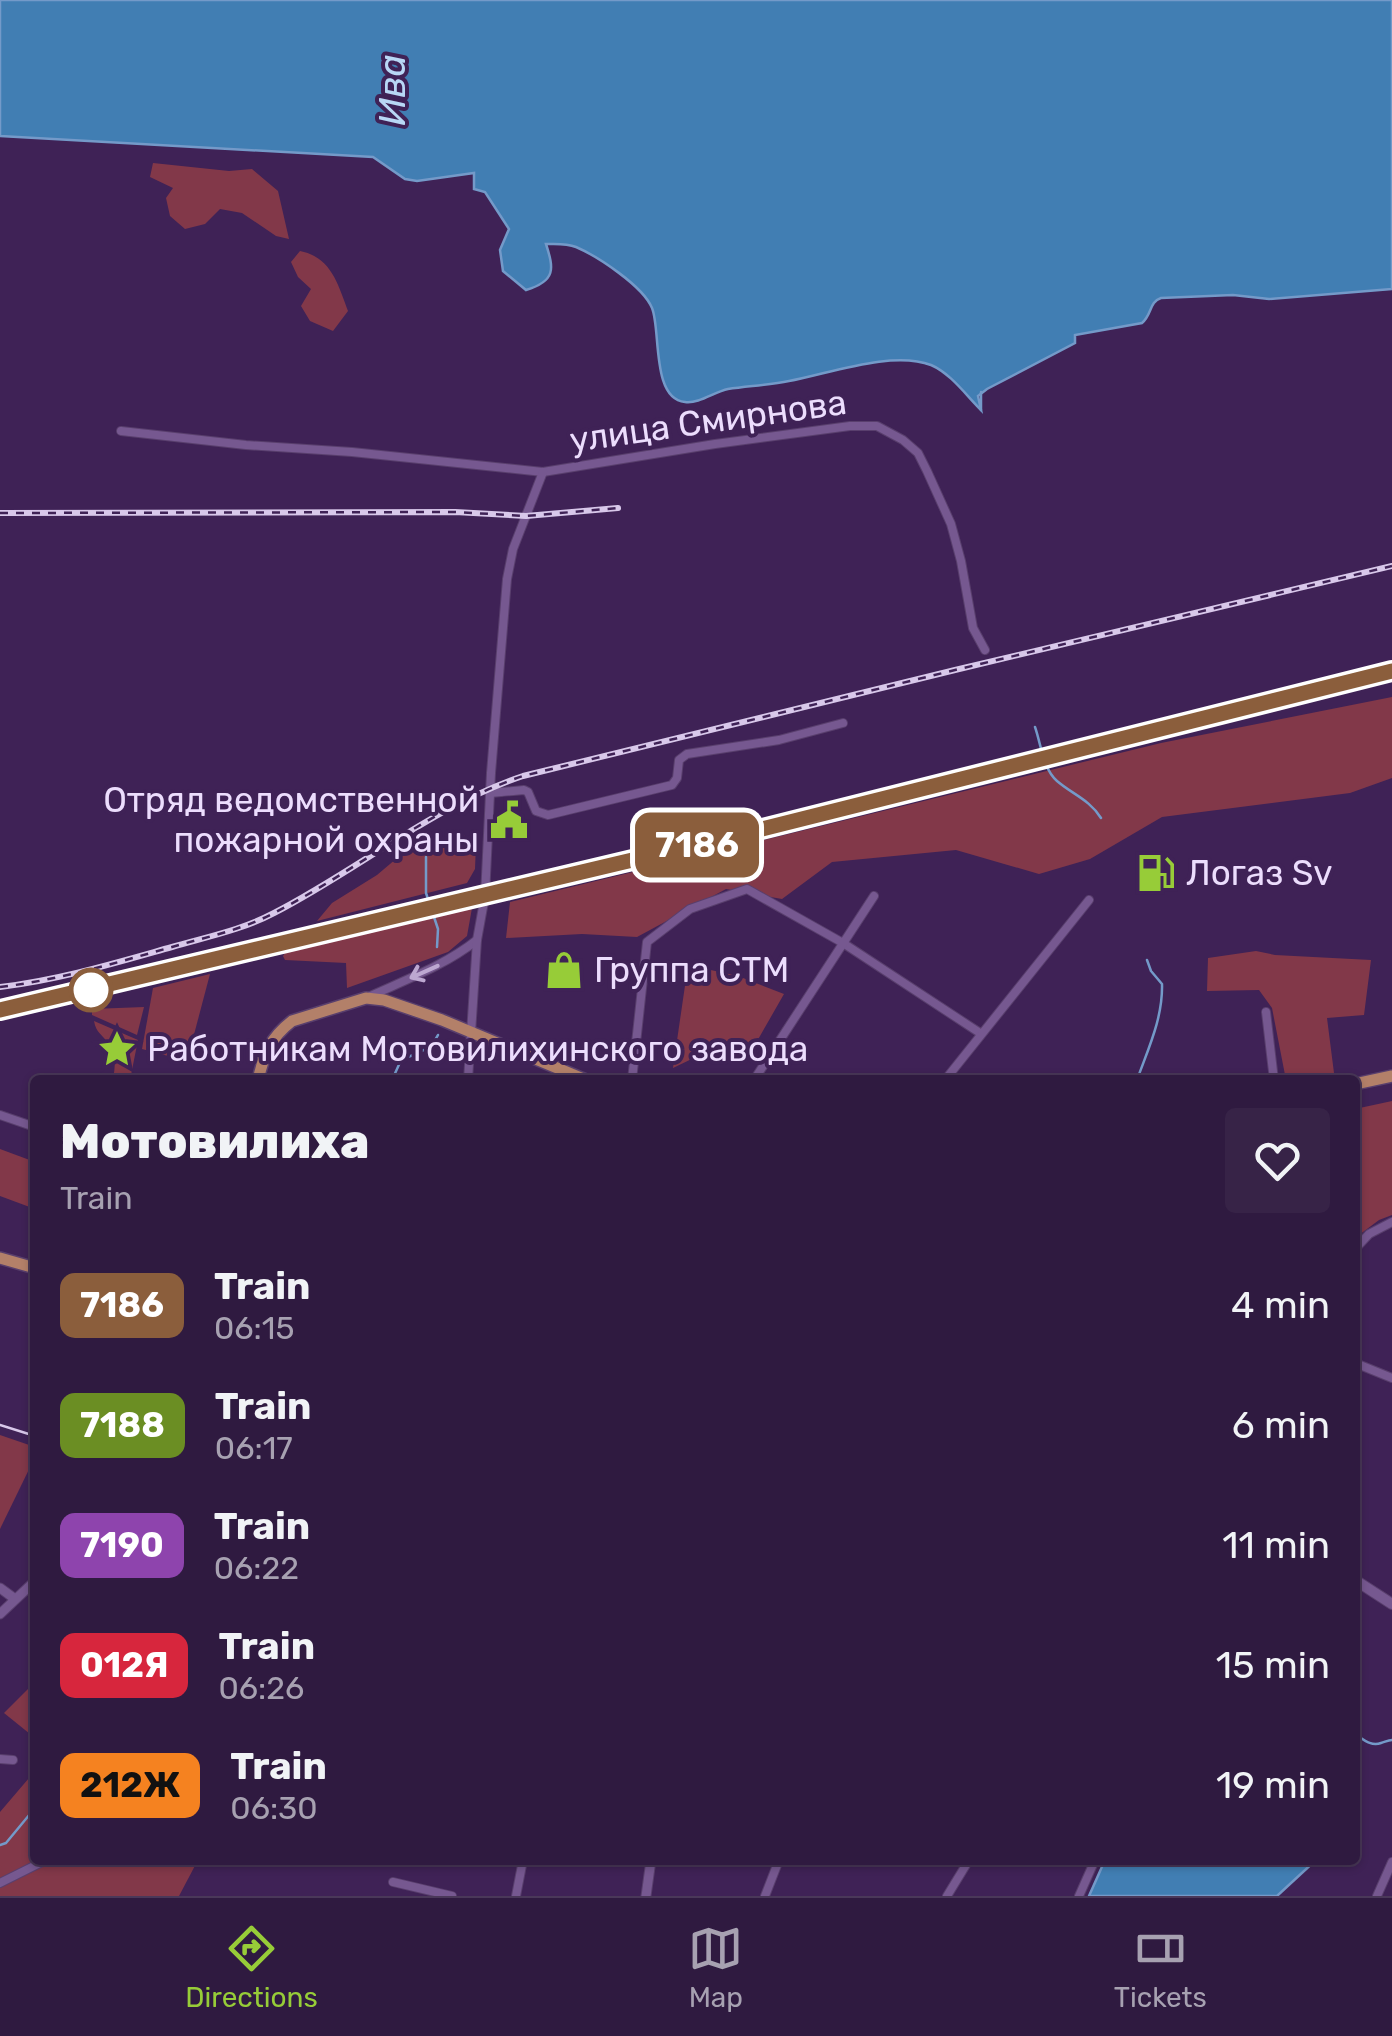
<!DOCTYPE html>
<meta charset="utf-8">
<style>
body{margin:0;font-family:Rubik,sans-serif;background:#372347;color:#f1f3f6;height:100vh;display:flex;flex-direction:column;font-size:38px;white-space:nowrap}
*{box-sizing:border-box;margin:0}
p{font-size:32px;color:#a7a1b1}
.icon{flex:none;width:55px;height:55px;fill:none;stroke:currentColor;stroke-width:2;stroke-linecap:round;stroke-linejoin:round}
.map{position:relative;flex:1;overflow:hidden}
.drawer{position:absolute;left:30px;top:1075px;width:1330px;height:790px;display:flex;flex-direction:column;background:#2f1a40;border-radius:10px;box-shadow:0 2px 8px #0004,0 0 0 2px #4a3859}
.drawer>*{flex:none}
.badge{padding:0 20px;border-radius:15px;font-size:35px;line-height:65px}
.map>.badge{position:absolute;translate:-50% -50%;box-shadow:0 0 0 5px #fff}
.round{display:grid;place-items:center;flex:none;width:105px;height:105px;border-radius:10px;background:#372347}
.summary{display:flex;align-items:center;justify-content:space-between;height:170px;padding:0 30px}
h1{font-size:48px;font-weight:800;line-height:75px}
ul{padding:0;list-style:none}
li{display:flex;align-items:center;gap:30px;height:120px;padding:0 30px}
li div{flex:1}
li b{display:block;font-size:38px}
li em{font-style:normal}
li .badge{min-width:110px;font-weight:700;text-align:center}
.tabs{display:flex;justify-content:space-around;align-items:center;height:140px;border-top:2px solid #4a3859;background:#2f1a40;font-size:28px;color:#a7a1b1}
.tabs a{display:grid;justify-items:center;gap:5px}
.tabs .active{color:#97cc38}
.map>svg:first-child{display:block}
.green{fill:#823849}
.water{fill:#417eb3;stroke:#749ac9;stroke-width:2.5}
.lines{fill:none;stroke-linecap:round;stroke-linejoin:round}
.stream{stroke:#749ac9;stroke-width:2.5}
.minor-casing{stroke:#593f6d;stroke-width:10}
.tertiary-casing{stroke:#593f6d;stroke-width:11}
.secondary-casing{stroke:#593f6d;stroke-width:12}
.primary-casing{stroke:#593f6d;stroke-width:14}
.minor{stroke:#765890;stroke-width:8}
.tertiary{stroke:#765890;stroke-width:9}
.secondary{stroke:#765890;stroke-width:10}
.primary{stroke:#b38069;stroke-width:11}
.tram{stroke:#d8c8ea;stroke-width:2.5}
.rail-casing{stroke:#d8c8ea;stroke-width:6}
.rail{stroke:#3f2256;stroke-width:2.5;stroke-dasharray:8;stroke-linecap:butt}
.oneway{stroke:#bda8d1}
.line-casing{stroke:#fff;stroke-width:22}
.line{stroke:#8b5e3c;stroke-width:15}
.stop-dot{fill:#fff;stroke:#8b5e3c;stroke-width:5}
.labels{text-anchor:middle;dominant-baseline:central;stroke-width:8;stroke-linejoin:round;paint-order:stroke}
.street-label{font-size:35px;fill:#ecddfd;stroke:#3f2256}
.poi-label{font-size:35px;fill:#ecddfd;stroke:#3f2256;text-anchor:start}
.water-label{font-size:38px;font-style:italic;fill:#b8d7f5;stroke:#3f2256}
</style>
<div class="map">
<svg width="1392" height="1896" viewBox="0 0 1392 1896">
<rect width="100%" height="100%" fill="#3f2256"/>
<g class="green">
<polygon points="153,163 229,171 252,169 278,191 289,239 276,236 242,213 220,209 205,224 185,229 170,216 166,198 173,188 150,177"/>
<path d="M300,251C331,257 338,284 348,311L333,331L310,321L301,306L311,289L298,277L291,262Z"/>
<polygon points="1392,697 1392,778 1350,793 1162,817 1090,859 1039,874 956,850 832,862 782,899 726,889 637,937 582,934 506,938 510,902 1161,743"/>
<polygon points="454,832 471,838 476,844 475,869 467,883 317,921 332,903 377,875 416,842 425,837 445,840"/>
<polygon points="472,908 467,936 448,952 347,988 346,963 285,960 283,956 285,953"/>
<polygon points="1256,951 1275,955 1371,960 1364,1015 1327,1018 1334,1073 1286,1080 1272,1008 1259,990 1207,991 1208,958"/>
<polygon points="688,965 738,976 784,994 744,1064 700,1055 673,1068"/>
<polygon points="210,974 187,1061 142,1049 153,988"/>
<polygon points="144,1007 137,1035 92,1015 92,1009"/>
<path d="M94,1021L138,1040L130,1080H113C115,1067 117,1055 109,1044C102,1034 96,1033 94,1021Z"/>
<polygon points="1392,1101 1392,1215 1379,1220 1355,1238 1355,1109"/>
<polygon points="0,1149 35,1162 35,1209 0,1196"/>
<polygon points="0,1435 35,1447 35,1457 0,1529"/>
<polygon points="35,1682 35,1738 4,1713"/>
<polygon points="35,1771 35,1860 198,1860 179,1896 0,1896 0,1812"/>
</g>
<g class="water">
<path d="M0,0H1392V289L1269,299L1233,295L1161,298C1149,302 1152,315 1142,323L1075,335V343L987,389L978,396L981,410C966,395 950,373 931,365C892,350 828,374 789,381C769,385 748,386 728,389C714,392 699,404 685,402C651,399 661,329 652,308C643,286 597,256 576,247C566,243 556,244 546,244C554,269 556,281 526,290L503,271L500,250L509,229L485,192L474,189V173L417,181L405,179L373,157L0,136Z"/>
<polygon points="1105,1860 1316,1860 1277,1896 1089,1896"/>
</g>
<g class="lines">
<g class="stream">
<polyline points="981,392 981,410"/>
<path d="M1035,727C1041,744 1043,769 1057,781C1072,794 1090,800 1101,818"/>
<polyline points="426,857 426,893 438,929 437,947"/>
<path d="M392,1080L402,1058C415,1056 432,1048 438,1035"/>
<path d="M1137,1080C1148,1049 1163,1018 1162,984L1151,971L1147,960"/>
<path d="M1355,1734C1363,1739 1371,1747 1381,1743C1385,1742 1388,1740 1392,1740"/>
<polyline points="0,1845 6,1843 35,1808"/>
</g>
<g class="minor-casing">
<g id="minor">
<polyline points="121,431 246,445 352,452 543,472 715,444 850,426 877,426 903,440 918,453 927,471 951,524 961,561 973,628 985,650"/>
<polyline points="490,793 524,790 528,792 536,811 548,815 672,785 677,778 679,760 687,754 779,740 843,723"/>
<path d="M366,998C405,980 444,966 477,940"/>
<polyline points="1266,1012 1274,1080"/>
<polyline points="468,1080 477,940 485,896 491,773 507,579 513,549 543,472"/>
<polyline points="632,1080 647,942 690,909 747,889 843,943 980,1033"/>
<polyline points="754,1080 874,896"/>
<polyline points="945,1080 1089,900"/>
<polyline points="0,1115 35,1127"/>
<polyline points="1355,1249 1369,1234 1392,1222"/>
<polyline points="1355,1363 1392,1378"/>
<polyline points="0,1759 13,1760"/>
<polyline points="393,1882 452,1896"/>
<polyline points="0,1883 46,1860"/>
<polyline points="516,1896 523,1860"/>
<polyline points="765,1896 779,1860"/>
<polyline points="947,1896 969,1860"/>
<polyline points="1079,1896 1095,1860"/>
<polyline points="1377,1896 1392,1862"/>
</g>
</g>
<g class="tertiary-casing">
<g id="tertiary">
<polyline points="0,1588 15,1599"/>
<polyline points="0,1614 35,1581"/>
<polyline points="646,1896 651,1860"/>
</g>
</g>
<g class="secondary-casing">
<polyline id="secondary" points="1355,1580 1392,1604"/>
</g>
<g class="primary-casing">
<g id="primary">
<path d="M258,1080C264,1054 270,1038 292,1021L366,998L384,1000L442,1020L586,1080"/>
<polyline points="1355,1084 1392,1076"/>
<polyline points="0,1258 35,1268"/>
</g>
</g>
<use href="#minor" class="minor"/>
<use href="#tertiary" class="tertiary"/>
<use href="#secondary" class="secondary"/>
<use href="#primary" class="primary"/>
<polyline class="tram" points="0,1425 35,1436"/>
<g class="rail-casing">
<g id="rail">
<polyline points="0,513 455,512 526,516 618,508"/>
<path d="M0,987C59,980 115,963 172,947C206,937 242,930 274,913C358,870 433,806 523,776L955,670L1392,566"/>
<polyline points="0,1010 509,891 1076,752 1392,671"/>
</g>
</g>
<use href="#rail" class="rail"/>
</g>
<defs><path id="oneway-shaft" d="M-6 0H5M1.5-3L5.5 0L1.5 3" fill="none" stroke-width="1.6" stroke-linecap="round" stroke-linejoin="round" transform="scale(2.5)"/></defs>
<use class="oneway" href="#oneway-shaft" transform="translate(424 972) rotate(156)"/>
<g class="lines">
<g class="line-casing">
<polyline id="line" points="0,1010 738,835 1392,671"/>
</g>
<use href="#line" class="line"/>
</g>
<defs>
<g id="civic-bare" transform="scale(3)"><path d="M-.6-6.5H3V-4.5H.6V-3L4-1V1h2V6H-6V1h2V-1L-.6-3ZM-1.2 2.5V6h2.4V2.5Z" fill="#97cc38" stroke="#3f2256" stroke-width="2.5" paint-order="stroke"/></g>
<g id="fuel-bare" transform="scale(3)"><path d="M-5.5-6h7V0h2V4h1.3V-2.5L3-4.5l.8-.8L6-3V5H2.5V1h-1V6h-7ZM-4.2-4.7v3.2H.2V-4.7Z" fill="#97cc38" stroke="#3f2256" stroke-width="2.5" paint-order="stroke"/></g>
<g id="shop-bare" transform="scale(3)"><path d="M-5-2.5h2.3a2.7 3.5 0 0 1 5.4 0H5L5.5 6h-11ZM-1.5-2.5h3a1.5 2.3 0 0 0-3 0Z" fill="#97cc38" stroke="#3f2256" stroke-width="2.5" paint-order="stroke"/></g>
<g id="sight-bare" transform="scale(3)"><path d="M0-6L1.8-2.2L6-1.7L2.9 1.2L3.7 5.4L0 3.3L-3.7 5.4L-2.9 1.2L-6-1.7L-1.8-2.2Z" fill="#97cc38" stroke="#3f2256" stroke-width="2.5" paint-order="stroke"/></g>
</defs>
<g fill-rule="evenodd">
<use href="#civic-bare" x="509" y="820"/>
<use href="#fuel-bare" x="1156" y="873"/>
<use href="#shop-bare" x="564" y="970"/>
<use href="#sight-bare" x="117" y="1049"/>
</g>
<circle class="stop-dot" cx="91" cy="990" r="20"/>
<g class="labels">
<g class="street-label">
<text transform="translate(708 421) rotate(-8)">улица Смирнова</text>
</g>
<g class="poi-label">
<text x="479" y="800" text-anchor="end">Отряд ведомственной<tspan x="479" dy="40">пожарной охраны</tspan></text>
<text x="1186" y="873">Логаз Sv</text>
<text x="594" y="970">Группа СТМ</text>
<text x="147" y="1049">Работникам Мотовилихинского завода</text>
</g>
<g class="water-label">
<text transform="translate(392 90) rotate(-90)">Ива</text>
</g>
</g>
</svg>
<b class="badge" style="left:697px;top:845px;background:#8b5e3c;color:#fff">7186</b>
<section class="drawer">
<div class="summary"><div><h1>Мотовилиха</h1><p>Train</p></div><a class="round"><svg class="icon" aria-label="heart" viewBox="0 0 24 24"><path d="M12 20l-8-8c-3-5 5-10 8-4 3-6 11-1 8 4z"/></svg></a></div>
<ul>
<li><span class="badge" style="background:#8b5e3c;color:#fff">7186</span><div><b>Train</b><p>06:15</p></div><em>4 min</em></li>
<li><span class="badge" style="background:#6b8e23;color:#fff">7188</span><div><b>Train</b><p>06:17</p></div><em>6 min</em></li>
<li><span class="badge" style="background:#8e44ad;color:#fff">7190</span><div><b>Train</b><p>06:22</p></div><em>11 min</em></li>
<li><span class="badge" style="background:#d7263d;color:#fff">012Я</span><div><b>Train</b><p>06:26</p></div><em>15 min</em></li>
<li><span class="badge" style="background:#f58220;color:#111">212Ж</span><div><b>Train</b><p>06:30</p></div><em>19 min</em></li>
</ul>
</section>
</div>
<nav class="tabs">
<a class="active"><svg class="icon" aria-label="directions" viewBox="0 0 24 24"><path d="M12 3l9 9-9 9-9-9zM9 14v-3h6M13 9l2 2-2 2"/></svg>Directions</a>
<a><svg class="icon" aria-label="map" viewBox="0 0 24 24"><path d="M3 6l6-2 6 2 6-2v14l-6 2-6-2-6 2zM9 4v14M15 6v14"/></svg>Map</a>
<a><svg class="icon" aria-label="tickets" viewBox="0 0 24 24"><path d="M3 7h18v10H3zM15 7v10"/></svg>Tickets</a>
</nav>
